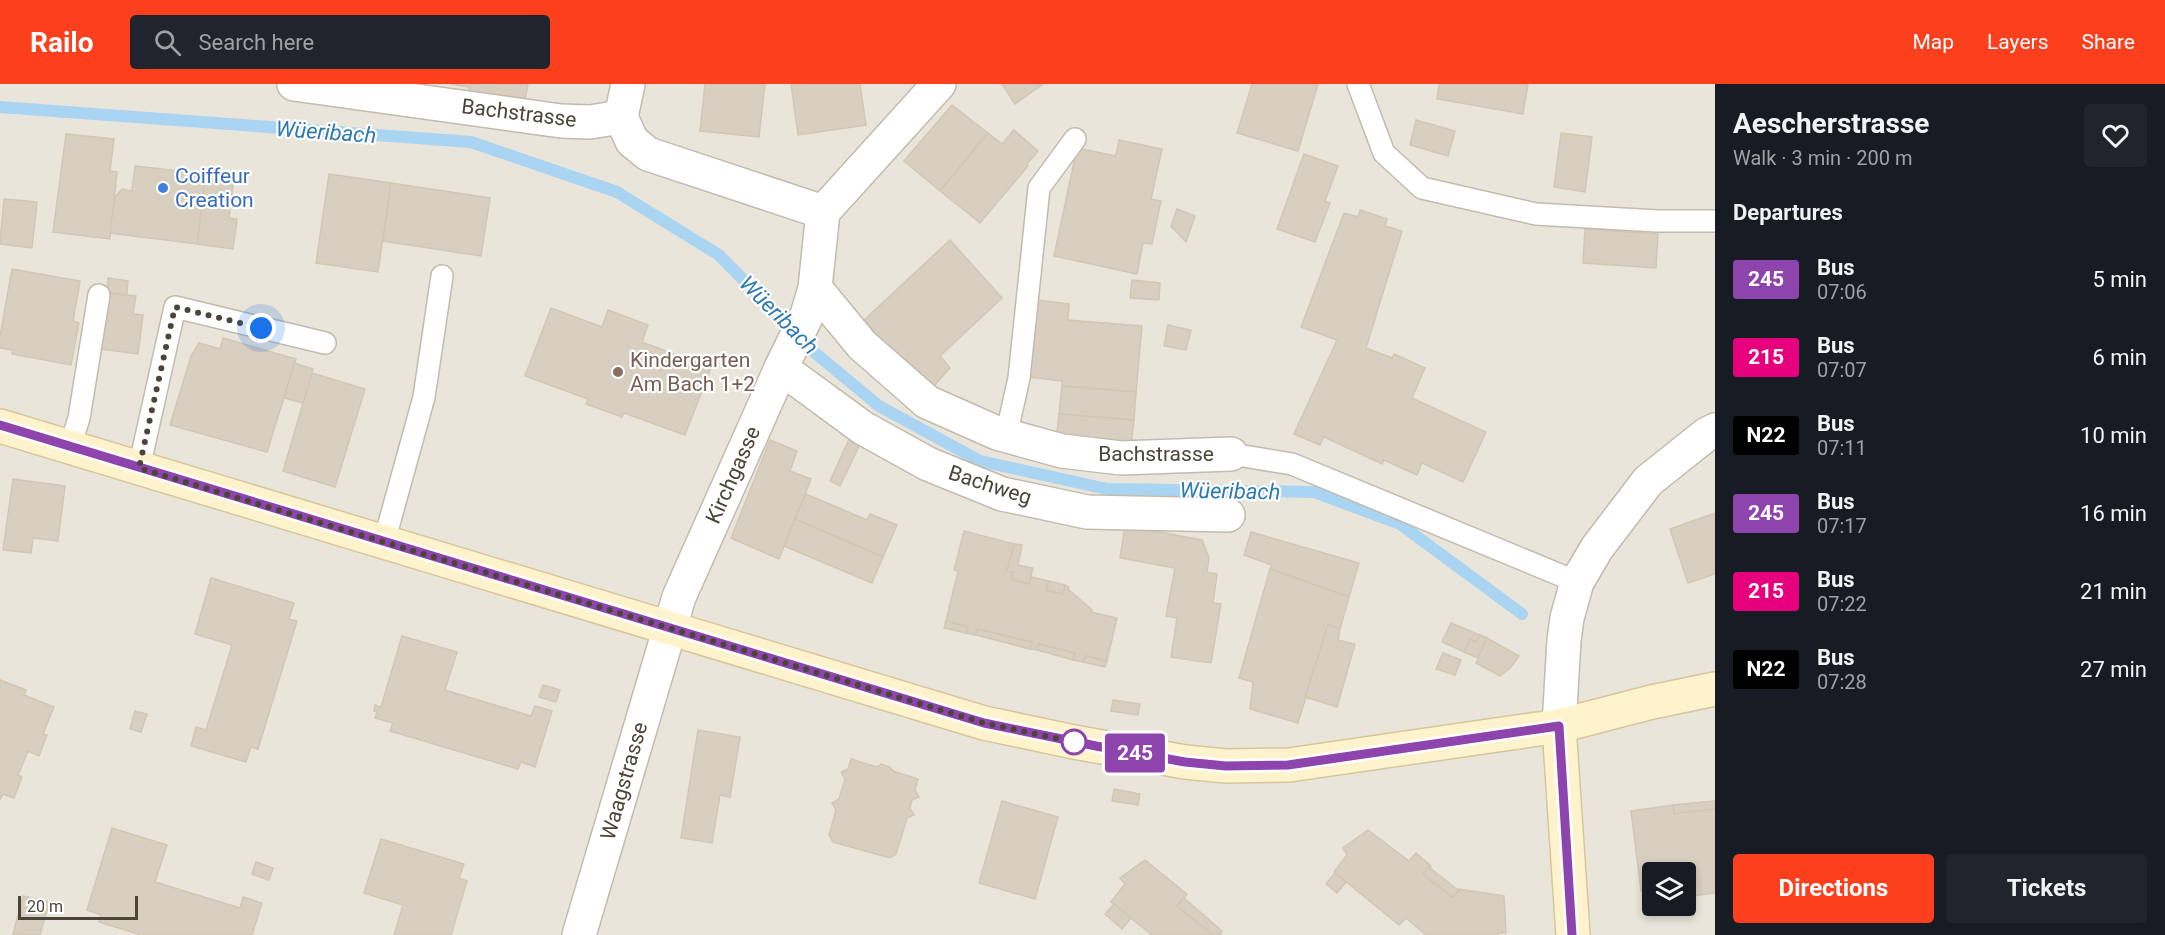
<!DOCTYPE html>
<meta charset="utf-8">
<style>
body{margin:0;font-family:Roboto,sans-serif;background:#20242c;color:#f1f3f6;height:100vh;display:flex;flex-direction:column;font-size:22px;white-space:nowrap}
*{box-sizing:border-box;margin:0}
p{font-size:20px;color:#9ea1a6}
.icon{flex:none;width:33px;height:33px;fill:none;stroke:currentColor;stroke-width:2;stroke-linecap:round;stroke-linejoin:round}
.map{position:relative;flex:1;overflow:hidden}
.panel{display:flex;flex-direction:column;background:#171b24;width:450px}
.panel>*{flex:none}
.badge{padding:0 12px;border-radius:4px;font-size:21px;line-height:39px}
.buttons{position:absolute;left:1642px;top:778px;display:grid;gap:12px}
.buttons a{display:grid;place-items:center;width:54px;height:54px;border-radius:6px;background:#171b24;box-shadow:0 3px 9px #0003;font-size:30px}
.scale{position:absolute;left:18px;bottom:15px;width:120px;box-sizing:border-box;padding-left:6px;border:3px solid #4b4439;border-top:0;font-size:16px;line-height:21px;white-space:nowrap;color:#4b4439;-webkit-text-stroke:4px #fff;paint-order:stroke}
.you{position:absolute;width:30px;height:30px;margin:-15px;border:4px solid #fff;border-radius:50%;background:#1a73e8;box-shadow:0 0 0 9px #1a73e833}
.map>.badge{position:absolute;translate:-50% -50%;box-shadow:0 0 0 3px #fff}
h2{padding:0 18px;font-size:22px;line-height:54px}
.round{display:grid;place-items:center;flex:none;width:63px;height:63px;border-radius:6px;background:#20242c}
.head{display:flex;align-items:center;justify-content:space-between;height:102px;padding:0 18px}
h1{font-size:28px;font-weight:700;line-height:45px}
.primary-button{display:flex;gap:12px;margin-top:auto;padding:12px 18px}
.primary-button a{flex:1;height:69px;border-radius:6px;background:#fc3f1d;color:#fff;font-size:24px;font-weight:700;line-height:69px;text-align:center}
.primary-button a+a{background:#20242c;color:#f1f3f6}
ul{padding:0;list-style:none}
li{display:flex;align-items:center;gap:18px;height:78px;padding:0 18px}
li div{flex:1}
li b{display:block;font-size:22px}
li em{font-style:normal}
li .badge{min-width:66px;font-weight:700;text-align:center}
header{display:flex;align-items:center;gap:36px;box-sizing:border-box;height:84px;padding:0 30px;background:#fc3f1d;color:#fff}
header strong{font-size:28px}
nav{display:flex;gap:33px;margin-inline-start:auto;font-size:21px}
.search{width:420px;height:54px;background:#20242c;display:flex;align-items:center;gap:15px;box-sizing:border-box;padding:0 21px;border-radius:6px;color:#9ea1a6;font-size:22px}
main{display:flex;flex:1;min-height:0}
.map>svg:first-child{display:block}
.residential{fill:#eae5da;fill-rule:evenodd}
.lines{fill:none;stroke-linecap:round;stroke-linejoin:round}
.stream{stroke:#a9d4f2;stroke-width:12}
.building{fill:#d8cfc1;stroke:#d3c7b4;stroke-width:1.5}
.lane-casing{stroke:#c2bbae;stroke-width:24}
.street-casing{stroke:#c2bbae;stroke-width:36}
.secondary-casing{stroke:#d6c79b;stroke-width:36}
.lane{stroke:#fff;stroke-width:21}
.street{stroke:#fff;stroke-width:33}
.secondary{stroke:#fff3cd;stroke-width:33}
.line-casing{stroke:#fff;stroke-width:14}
.line{stroke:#8e44ad;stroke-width:9}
.walk{stroke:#4b4439;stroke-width:6;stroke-dasharray:0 10.8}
.shop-dot{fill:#3f7fe0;stroke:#fff;stroke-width:2}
.education-dot{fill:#8d6e63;stroke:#fff;stroke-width:2}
.stop-dot{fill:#fff;stroke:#8e44ad;stroke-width:3}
.labels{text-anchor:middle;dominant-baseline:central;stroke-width:4.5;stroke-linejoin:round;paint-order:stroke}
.street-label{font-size:21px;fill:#4b4439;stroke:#fff}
.shop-label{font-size:21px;fill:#366cbe;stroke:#fff;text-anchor:start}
.education-label{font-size:21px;fill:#785e54;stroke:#fff;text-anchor:start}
.water-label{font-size:22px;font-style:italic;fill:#2e7ab2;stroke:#fff}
</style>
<header>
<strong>Railo</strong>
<div class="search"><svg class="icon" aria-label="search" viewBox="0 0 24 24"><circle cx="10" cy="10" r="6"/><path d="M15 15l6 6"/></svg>Search here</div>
<nav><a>Map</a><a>Layers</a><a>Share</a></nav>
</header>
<main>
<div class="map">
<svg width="1715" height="851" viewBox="0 0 1715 851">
<rect width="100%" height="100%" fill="#f6f3ec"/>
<path class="residential" d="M0,0H1715V851H0ZM1653,789H1686V822H1653Z"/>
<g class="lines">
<polyline class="stream" points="0,23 471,58 617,108 719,171 814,268 879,322 980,377 1107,405 1314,408 1400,440 1522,530"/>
</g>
<g class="building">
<polygon points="451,0 528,0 524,20 468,9 469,3"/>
<polygon points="705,0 765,0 759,53 700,47"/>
<polygon points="791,0 860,0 866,41 798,51"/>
<polygon points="1002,0 1043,0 1015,20"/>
<polygon points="1252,0 1318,0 1298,67 1237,49"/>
<polygon points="1439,0 1528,0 1523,30 1437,15"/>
<polygon points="952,21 988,49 940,107 904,77"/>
<polygon points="1416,36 1455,47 1448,72 1410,61"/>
<polygon points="1014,46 1038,67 1027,80 1028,82 980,139 940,107 988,49 1002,60"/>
<polygon points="1561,49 1592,53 1585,108 1554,103"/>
<polygon points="66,50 114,55 110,87 117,88 110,155 53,148"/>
<polygon points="1119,56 1162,65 1151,115 1161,117 1152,160 1143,159 1137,190 1054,172 1077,64 1116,72"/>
<polygon points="1304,70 1338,82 1325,117 1330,119 1315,158 1277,145"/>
<polygon points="135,82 206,90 197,160 110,149 115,113 122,105 132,107"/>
<polygon points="206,90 234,94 229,134 237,135 233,165 197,160"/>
<polygon points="329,90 391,99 378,188 316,179"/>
<polygon points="391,99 490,114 481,172 383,157"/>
<polygon points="4,115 37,118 32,164 0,160"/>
<polygon points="1177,125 1195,132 1186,158 1171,142"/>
<polygon points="1360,126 1387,135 1385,142 1402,147 1366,264 1392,274 1394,270 1425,284 1412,314 1486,348 1463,398 1422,379 1417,391 1384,376 1382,380 1324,353 1320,361 1294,350 1337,256 1301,243 1344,129 1358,133"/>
<polygon points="1585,145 1658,150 1656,184 1583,179"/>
<polygon points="950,156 1002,214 940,272 950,284 933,303 914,292 864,236"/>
<polygon points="12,185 80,197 73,237 79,239 71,281 12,270 12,266 0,264 0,252"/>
<polygon points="108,194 128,197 127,211 107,209"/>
<polygon points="1132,196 1160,199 1159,216 1130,214"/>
<polygon points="107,209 136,212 133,230 143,231 138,270 101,265"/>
<polygon points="1036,216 1069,220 1068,236 1142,242 1136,308 1062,302 1062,297 1029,293"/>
<polygon points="551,224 602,243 608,226 648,241 642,258 711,284 685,351 624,329 622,333 586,320 588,315 525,292"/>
<polygon points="1168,241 1191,246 1186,266 1164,262"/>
<polygon points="223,254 296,275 267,368 170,341 191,272 199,259 220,265"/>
<polygon points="294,279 313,285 303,319 284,314"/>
<polygon points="312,289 365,305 335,403 283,387"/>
<polygon points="1062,302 1136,308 1134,336 1059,330"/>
<polygon points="1059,330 1134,336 1131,362 1056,357"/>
<polygon points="850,353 861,358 840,402 830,397"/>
<polygon points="770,356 797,367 790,387 811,395 779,475 731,454"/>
<polygon points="13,395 65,402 58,457 33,454 31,469 3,466"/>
<polygon points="806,410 867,436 870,430 897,441 883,473 795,435"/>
<polygon points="1715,429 1715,490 1688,499 1670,445"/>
<polygon points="795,435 883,473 872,499 784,462"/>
<polygon points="1125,442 1148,444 1149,446 1202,456 1209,474 1207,488 1217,490 1213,519 1221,520 1211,579 1171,573 1177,534 1166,532 1175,484 1120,474"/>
<polygon points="964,447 1014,460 1007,487 1013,488 1011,495 1029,500 1031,493 1049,497 1046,506 1063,510 1065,501 1069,503 1068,505 1092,526 1091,528 1117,534 1107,577 1085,572 1083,578 1073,576 1075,569 1038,560 1037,566 1030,565 1032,558 977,545 976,551 966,549 968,543 946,537 958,487 954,486"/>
<polygon points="1251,448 1359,479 1349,513 1270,485 1272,481 1244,471"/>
<polygon points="1014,460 1022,461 1018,481 1033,484 1029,500 1011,495 1013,488 1007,487"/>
<polygon points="1270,485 1349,513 1340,545 1328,541 1298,639 1250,625 1253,598 1239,594"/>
<polygon points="211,494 294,519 289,535 297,537 258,665 251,663 246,678 191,662 196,643 206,646 232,561 195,550"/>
<polygon points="1049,497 1065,501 1063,510 1046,506"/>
<polygon points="946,537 968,543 966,549 944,544"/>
<polygon points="1451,539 1480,551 1476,558 1470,555 1464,568 1442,558"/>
<polygon points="1328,541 1340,545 1338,556 1355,560 1337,623 1305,613"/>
<polygon points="977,545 1032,558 1030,565 976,551"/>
<polygon points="1480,551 1487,554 1478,574 1464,568 1470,555 1476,558"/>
<polygon points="402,552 457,568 445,606 531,632 535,622 552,627 535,683 521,678 518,685 390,647 393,639 375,634 377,628 374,627 375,621 381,623"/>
<polygon points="1487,554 1519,572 1511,583 1500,592 1476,579"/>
<polygon points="1038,560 1075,569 1073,576 1037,566"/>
<polygon points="1443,569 1461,576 1455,591 1436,585"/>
<polygon points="1085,572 1107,577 1105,583 1083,578"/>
<polygon points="0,596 26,606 24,611 54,623 43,650 47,651 39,672 28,667 18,691 22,693 14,714 3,710 0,716"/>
<polygon points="543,601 560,606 556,618 539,613"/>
<polygon points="1113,616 1140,620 1138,631 1111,627"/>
<polygon points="135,627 147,630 141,648 130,645"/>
<polygon points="698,646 740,653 730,713 720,711 712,759 681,754"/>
<polygon points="851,675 877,683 881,680 890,683 893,687 918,695 915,706 919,713 912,716 910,724 914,731 907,734 896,770 890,774 833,758 829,751 836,726 832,719 839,715 845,695 841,688 848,685"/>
<polygon points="1114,705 1140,710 1138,721 1112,717"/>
<polygon points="1002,717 1058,733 1035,815 979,799"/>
<polygon points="1715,717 1715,725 1674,730 1673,721"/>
<polygon points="1673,721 1674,730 1715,725 1715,809 1686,813 1686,789 1653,789 1653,805 1641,807 1631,727"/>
<polygon points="112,744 167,761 155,798 240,824 243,813 262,819 252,851 141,851 99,838 101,831 87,826"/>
<polygon points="1368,746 1409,777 1416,769 1431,782 1423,790 1452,813 1459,805 1504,812 1506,849 1498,849 1498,851 1426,851 1406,834 1399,841 1334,788 1347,771 1343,764"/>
<polygon points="381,755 464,780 459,794 467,797 451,851 394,851 403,821 364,809"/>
<polygon points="1145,776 1187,810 1177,822 1213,851 1152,851 1111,818 1125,800 1120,794"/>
<polygon points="256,778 273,784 269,796 252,790"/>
<polygon points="1429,783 1459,807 1452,813 1423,790"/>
<polygon points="1335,789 1346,798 1337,809 1326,800"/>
<polygon points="23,812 49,818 40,851 13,850"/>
<polygon points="1184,814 1222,847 1221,851 1213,851 1177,822"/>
<polygon points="1114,820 1131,834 1122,845 1105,830"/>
</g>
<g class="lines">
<g class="lane-casing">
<g id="lane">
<polyline points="1358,0 1384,69 1422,104 1536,130 1657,137 1715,137"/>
<polyline points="1006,352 1019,294 1039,104 1075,55"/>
<polyline points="70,363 79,334 99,211"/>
<polyline points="1231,370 1292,380 1577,498"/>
<polyline points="139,384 175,223 325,259"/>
<polyline points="384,458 424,313 442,192"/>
</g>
</g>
<g class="street-casing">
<g id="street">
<polyline points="294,0 561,37 590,38 621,33"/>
<polyline points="621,33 632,57 648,70 823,128"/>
<polyline points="621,33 628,0"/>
<polyline points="815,204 862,261 927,318 997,349 1062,367 1121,374 1231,370"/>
<polyline points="781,284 863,344 928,380 1002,410 1087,428 1228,431"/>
<polyline points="1559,642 1564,556 1567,534 1577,498 1597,464 1648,397 1707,350 1715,346"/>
<polyline points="579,851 679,513 781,284 807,231 815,204 823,128 939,0"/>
</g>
</g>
<g class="secondary-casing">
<g id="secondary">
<polyline points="0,342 984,639 1074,658 1185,678 1226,682 1289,681 1559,642 1652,618 1715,605"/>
<polyline points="1559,642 1573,851"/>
</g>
</g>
<use href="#lane" class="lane"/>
<use href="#street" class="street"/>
<use href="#secondary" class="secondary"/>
</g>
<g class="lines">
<g class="line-casing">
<polyline id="line" points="0,341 984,639 1096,662 1185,678 1226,682 1288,681 1559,642 1572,851"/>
</g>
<use href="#line" class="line"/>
<polyline class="walk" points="261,244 175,223 139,384 984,639 1074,658"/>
</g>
<circle class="shop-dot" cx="163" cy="104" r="6"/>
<circle class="education-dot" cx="618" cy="288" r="6"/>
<circle class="stop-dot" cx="1074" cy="658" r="12"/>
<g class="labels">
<g class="street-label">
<text transform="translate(519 29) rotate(7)">Bachstrasse</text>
<text x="1156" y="370">Bachstrasse</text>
<text transform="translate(733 391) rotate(-66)">Kirchgasse</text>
<text transform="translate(990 401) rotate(18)">Bachweg</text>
<text transform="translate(624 697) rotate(-74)">Waagstrasse</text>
</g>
<g class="shop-label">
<text x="175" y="92">Coiffeur<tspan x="175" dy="24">Creation</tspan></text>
</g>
<g class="education-label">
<text x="630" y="276">Kindergarten<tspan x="630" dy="24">Am Bach 1+2</tspan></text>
</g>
<g class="water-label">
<text transform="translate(326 48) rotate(4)">Wüeribach</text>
<text transform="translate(779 231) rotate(45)">Wüeribach</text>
<text transform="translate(1230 407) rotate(1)">Wüeribach</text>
</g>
</g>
</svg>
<div class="buttons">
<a><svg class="icon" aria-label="layers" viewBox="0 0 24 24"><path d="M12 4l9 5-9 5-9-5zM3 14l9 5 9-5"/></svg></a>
</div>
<div class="scale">20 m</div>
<div class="you" style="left:261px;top:244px"></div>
<b class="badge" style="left:1135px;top:669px;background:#8e44ad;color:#fff">245</b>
</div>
<section class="panel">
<div class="head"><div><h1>Aescherstrasse</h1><p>Walk · 3 min · 200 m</p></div><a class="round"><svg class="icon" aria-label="heart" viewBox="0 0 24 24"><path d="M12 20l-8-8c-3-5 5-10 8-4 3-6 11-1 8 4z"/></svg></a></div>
<h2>Departures</h2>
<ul>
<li><span class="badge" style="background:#8e44ad;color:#fff">245</span><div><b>Bus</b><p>07:06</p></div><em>5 min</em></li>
<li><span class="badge" style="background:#e6007e;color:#fff">215</span><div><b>Bus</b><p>07:07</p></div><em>6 min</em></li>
<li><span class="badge" style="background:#000;color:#fff">N22</span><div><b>Bus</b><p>07:11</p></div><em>10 min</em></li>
<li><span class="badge" style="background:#8e44ad;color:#fff">245</span><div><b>Bus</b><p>07:17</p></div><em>16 min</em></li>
<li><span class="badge" style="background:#e6007e;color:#fff">215</span><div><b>Bus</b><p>07:22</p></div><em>21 min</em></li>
<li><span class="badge" style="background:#000;color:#fff">N22</span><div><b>Bus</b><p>07:28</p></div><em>27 min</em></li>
</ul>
<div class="primary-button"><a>Directions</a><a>Tickets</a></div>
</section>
</main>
